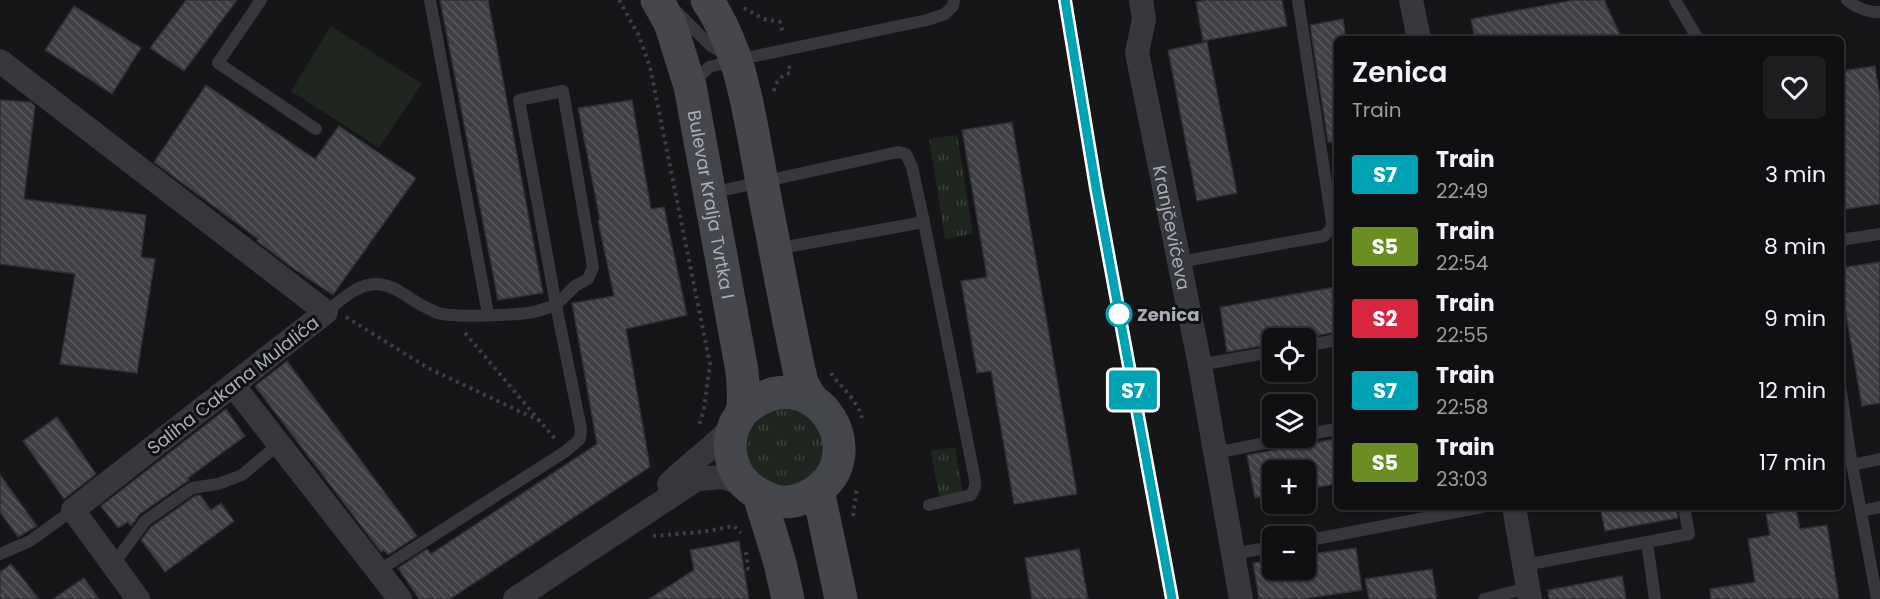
<!DOCTYPE html>
<meta charset="utf-8">
<style>
body{margin:0;font-family:Poppins,sans-serif;background:#1e1e20;color:#f1f3f6;height:100vh;display:flex;flex-direction:column;font-size:22px;white-space:nowrap}
*{box-sizing:border-box;margin:0}
p{font-size:20px;color:#9c9d9f}
.icon{flex:none;width:33px;height:33px;fill:none;stroke:currentColor;stroke-width:2;stroke-linecap:round;stroke-linejoin:round}
.map{position:relative;flex:1;overflow:hidden}
.details{position:absolute;left:1334px;top:36px;width:510px;height:474px;display:flex;flex-direction:column;background:#101012;border-radius:9px;box-shadow:0 2px 4px #0004,0 0 0 2px #303032}
.details>*{flex:none}
.badge{padding:0 12px;border-radius:4px;font-size:21px;line-height:39px}
.fabs{position:absolute;left:1262px;top:328px;display:grid;gap:12px}
.fabs a{display:grid;place-items:center;width:54px;height:54px;border-radius:9px;background:#101012;box-shadow:0 2px 4px #0004,0 0 0 2px #303032;font-size:30px}
.map>.badge{position:absolute;translate:-50% -50%;box-shadow:0 0 0 3px #fff}
.round{display:grid;place-items:center;flex:none;width:63px;height:63px;border-radius:9px;background:#1e1e20}
.summary{display:flex;align-items:center;justify-content:space-between;height:102px;padding:0 18px}
h1{font-size:28px;font-weight:600;line-height:45px}
ul{padding:0;list-style:none}
li{display:flex;align-items:center;gap:18px;height:72px;padding:0 18px}
li div{flex:1}
li b{display:block;font-size:22px}
li em{font-style:normal}
li .badge{min-width:66px;font-weight:700;text-align:center}
.map>svg:first-child{display:block}
.grass{fill:url(#grass-tufts)}
.pitch{fill:#1e261f}
.building{fill:url(#building-back-hatch);stroke:#303034;stroke-width:1.5}
.lines{fill:none;stroke-linecap:round;stroke-linejoin:round}
.path{stroke:#3d3f44;stroke-width:4;stroke-dasharray:3 4.5;stroke-linecap:butt}
.lane{stroke:#37383d;stroke-width:12}
.street{stroke:#37383d;stroke-width:24}
.secondary{stroke:#45474d;stroke-width:33}
.rail-casing{stroke:#4a4c52;stroke-width:7}
.rail{stroke:#111113;stroke-width:4.5;stroke-dasharray:14;stroke-linecap:butt}
.line-casing{stroke:#fff;stroke-width:14}
.line{stroke:#00a3b4;stroke-width:9}
.stop-dot{fill:#fff;stroke:#00a3b4;stroke-width:3}
.labels{text-anchor:middle;dominant-baseline:central;stroke-width:6;stroke-linejoin:round;paint-order:stroke}
.street-label{font-size:18px;fill:#a8adb8;stroke:#111113}
.stop-label{font-size:18px;font-weight:bold;fill:#a8adb8;stroke:#111113;text-anchor:start}
</style>
<div class="map">
<svg width="1880" height="599" viewBox="0 0 1880 599">
<defs>
<pattern id="grass-tufts" width="24" height="20" patternUnits="userSpaceOnUse" patternTransform="scale(1.5)"><rect width="24" height="20" fill="#1e261f"/><path d="M3 7l-1-3M5 7V3M7 7l1-3M15 17l-1-3M17 17v-4M19 17l1-3" fill="none" stroke="#3c433d"/></pattern>
<pattern id="building-back-hatch" width="6" height="6" patternUnits="userSpaceOnUse" patternTransform="scale(1.5)"><rect width="6" height="6" fill="#404145"/><path d="M-1 5l2 2M0 0l6 6M5-1l2 2" fill="none" stroke="#595a5e"/></pattern>
</defs>
<rect width="100%" height="100%" fill="#161618"/>
<g class="grass">
<polygon points="957,135 973,234 945,239 929,139"/>
<circle cx="785" cy="447" r="38"/>
<polygon points="955,447 963,493 939,497 931,451"/>
</g>
<polygon class="pitch" points="331,26 422,84 379,148 291,91"/>
<g class="building">
<polygon points="186,0 237,0 184,71 150,48"/>
<polygon points="440,0 488,0 543,293 498,300"/>
<polygon points="1206,0 1282,0 1287,26 1203,41 1196,2"/>
<polygon points="1574,0 1604,0 1622,39 1475,39 1471,19"/>
<polygon points="74,6 141,48 112,94 45,50"/>
<polygon points="1343,19 1346,39 1336,39 1336,142 1328,142 1310,25"/>
<polygon points="1207,42 1237,193 1197,201 1168,50"/>
<polygon points="1875,66 1880,97 1880,204 1840,210 1840,71"/>
<polygon points="206,85 315,159 339,126 416,178 333,295 294,269 257,241 258,239 154,162"/>
<polygon points="0,100 30,102 35,106 24,199 146,215 141,257 155,259 137,373 60,364 75,274 0,264"/>
<polygon points="632,100 651,209 664,207 687,315 626,329 650,467 450,599 419,599 398,568 427,549 431,554 597,444 572,303 614,296 598,221 600,220 578,108"/>
<polygon points="1012,122 1077,494 1014,504 991,371 977,373 961,281 987,277 962,130"/>
<polygon points="1880,262 1880,403 1862,406 1840,280 1840,268"/>
<polygon points="1336,287 1336,332 1299,339 1272,339 1272,344 1227,352 1220,307"/>
<polygon points="287,361 417,536 388,555 384,550 381,552 255,386"/>
<polygon points="226,409 245,436 188,478 189,480 140,514 131,526 128,522 118,528 101,506"/>
<polygon points="57,417 96,474 64,499 23,441"/>
<polygon points="1336,439 1336,484 1305,489 1305,471 1272,471 1272,495 1255,498 1247,455"/>
<polygon points="0,475 37,526 18,537 0,512"/>
<polygon points="200,495 211,510 221,503 234,521 165,572 141,540 151,527 195,496"/>
<polygon points="1600,507 1676,507 1678,518 1605,531"/>
<polygon points="1796,509 1800,529 1827,525 1839,599 1711,599 1710,589 1755,582 1748,539 1770,535 1766,514"/>
<polygon points="739,541 749,599 649,599 694,570 690,550"/>
<polygon points="1356,548 1362,590 1303,599 1259,599 1253,563 1272,560 1272,570 1305,570 1305,555"/>
<polygon points="1079,549 1088,599 1032,599 1025,558"/>
<polygon points="11,564 39,599 0,599 0,572"/>
<polygon points="1432,569 1437,599 1369,599 1365,579"/>
<polygon points="1622,576 1626,599 1549,599 1548,590"/>
<polygon points="84,578 99,599 53,599"/>
</g>
<g class="lines">
<g class="path">
<polyline points="619,0 639,36 650,67 710,364 704,409 699,426"/>
<polyline points="744,8 764,19 780,22 783,34"/>
<path d="M774,91C775,82 781,75 790,73L789,65"/>
<polyline points="346,317 428,368 540,421"/>
<polyline points="465,333 555,439"/>
<path d="M831,373C842,389 857,399 862,418"/>
<polyline points="853,516 857,488"/>
<polyline points="653,536 702,532 734,526 741,533"/>
<polyline points="746,552 748,569 753,568"/>
</g>
<g class="lane">
<polyline points="261,0 218,63 316,129"/>
<polyline points="430,0 488,314"/>
<polyline points="1675,0 1698,39"/>
<path d="M1847,0C1855,7 1869,13 1880,12"/>
<polyline points="677,12 711,46 727,55"/>
<polyline points="692,84 709,67 736,60 927,20 945,14 953,6 954,0"/>
<polyline points="711,193 898,152 906,154 912,167 924,222 975,480 975,487 971,495 929,505"/>
<polyline points="1840,240 1880,234"/>
<polyline points="775,249 924,222"/>
<polyline points="1179,262 1324,236 1331,229 1332,222 1298,0"/>
<path d="M326,312C351,292 370,272 402,293C414,301 424,308 438,313C454,318 516,315 534,312C541,310 549,307 556,305L519,100L563,91L593,267L588,279L575,286L556,305L581,429L580,439L566,451L378,571"/>
<polyline points="1840,326 1840,328"/>
<polyline points="1305,346 1336,340"/>
<polyline points="1199,365 1272,352"/>
<polyline points="1840,385 1850,453 1877,599"/>
<polyline points="1305,435 1336,429"/>
<polyline points="1215,453 1290,438"/>
<polyline points="1852,465 1880,459"/>
<polyline points="1861,511 1880,507"/>
<polyline points="1305,541 1482,507"/>
<polyline points="0,554 30,541 73,510"/>
<polyline points="1233,554 1272,547"/>
<polyline points="113,565 145,521 192,488 218,484 242,475 279,444"/>
<polyline points="1524,565 1647,542"/>
<polyline points="1484,599 1528,588"/>
<polyline points="1655,599 1647,542 1689,534 1684,507"/>
</g>
<g class="street">
<path id="s1" d="M1141,0L1144,19L1137,53L1199,360L1241,599"/>
<polyline points="1411,0 1419,39"/>
<polyline points="0,61 326,312 73,510 138,599"/>
<polyline points="233,385 400,599"/>
<path d="M669,484C690,463 714,447 734,425"/>
<polyline points="1514,507 1530,599"/>
<polyline points="515,599 697,479 724,477 745,485"/>
</g>
<g class="secondary">
<path id="s2" d="M657,0L670,23L690,86L742,371C743,384 745,399 742,412C740,416 737,420 735,424C730,435 729,449 732,460C737,481 752,493 772,500C785,504 800,501 812,494C879,454 809,348 741,413"/>
<path d="M707,0C743,53 750,120 762,182C774,243 785,304 798,365L802,383L812,400"/>
<polyline points="818,490 841,599"/>
<polyline points="759,495 780,563 788,599"/>
</g>
<g class="rail-casing">
<polyline id="rail" points="1065,0 1096,188 1172,599"/>
</g>
<use href="#rail" class="rail"/>
</g>
<g class="lines">
<g class="line-casing">
<polyline id="line" points="1065,0 1096,188 1172,599"/>
</g>
<use href="#line" class="line"/>
</g>
<circle class="stop-dot" cx="1119" cy="314" r="12"/>
<g class="labels">
<g class="street-label">
<text stroke="none"><textPath href="#s2" startOffset="213">Bulevar Kralja Tvrtka I</textPath></text>
<text stroke="none"><textPath href="#s1" startOffset="232">Kranjčevićeva</textPath></text>
<text transform="translate(233 385) rotate(-38)">Saliha Cakana Mulalića</text>
</g>
<g class="stop-label">
<text x="1137" y="314">Zenica</text>
</g>
</g>
</svg>
<div class="fabs">
<a><svg class="icon" aria-label="locate" viewBox="0 0 24 24"><circle cx="12" cy="12" r="6"/><path d="M12 2v4M12 18v4M2 12h4M18 12h4"/></svg></a>
<a><svg class="icon" aria-label="layers" viewBox="0 0 24 24"><path d="M12 4l9 5-9 5-9-5zM3 14l9 5 9-5"/></svg></a>
<a>+</a>
<a>−</a>
</div>
<b class="badge" style="left:1133px;top:390px;background:#00a3b4;color:#fff">S7</b>
<section class="details">
<div class="summary"><div><h1>Zenica</h1><p>Train</p></div><a class="round"><svg class="icon" aria-label="heart" viewBox="0 0 24 24"><path d="M12 20l-8-8c-3-5 5-10 8-4 3-6 11-1 8 4z"/></svg></a></div>
<ul>
<li><span class="badge" style="background:#00a3b4;color:#fff">S7</span><div><b>Train</b><p>22:49</p></div><em>3 min</em></li>
<li><span class="badge" style="background:#6b8e23;color:#fff">S5</span><div><b>Train</b><p>22:54</p></div><em>8 min</em></li>
<li><span class="badge" style="background:#d7263d;color:#fff">S2</span><div><b>Train</b><p>22:55</p></div><em>9 min</em></li>
<li><span class="badge" style="background:#00a3b4;color:#fff">S7</span><div><b>Train</b><p>22:58</p></div><em>12 min</em></li>
<li><span class="badge" style="background:#6b8e23;color:#fff">S5</span><div><b>Train</b><p>23:03</p></div><em>17 min</em></li>
</ul>
</section>
</div>
